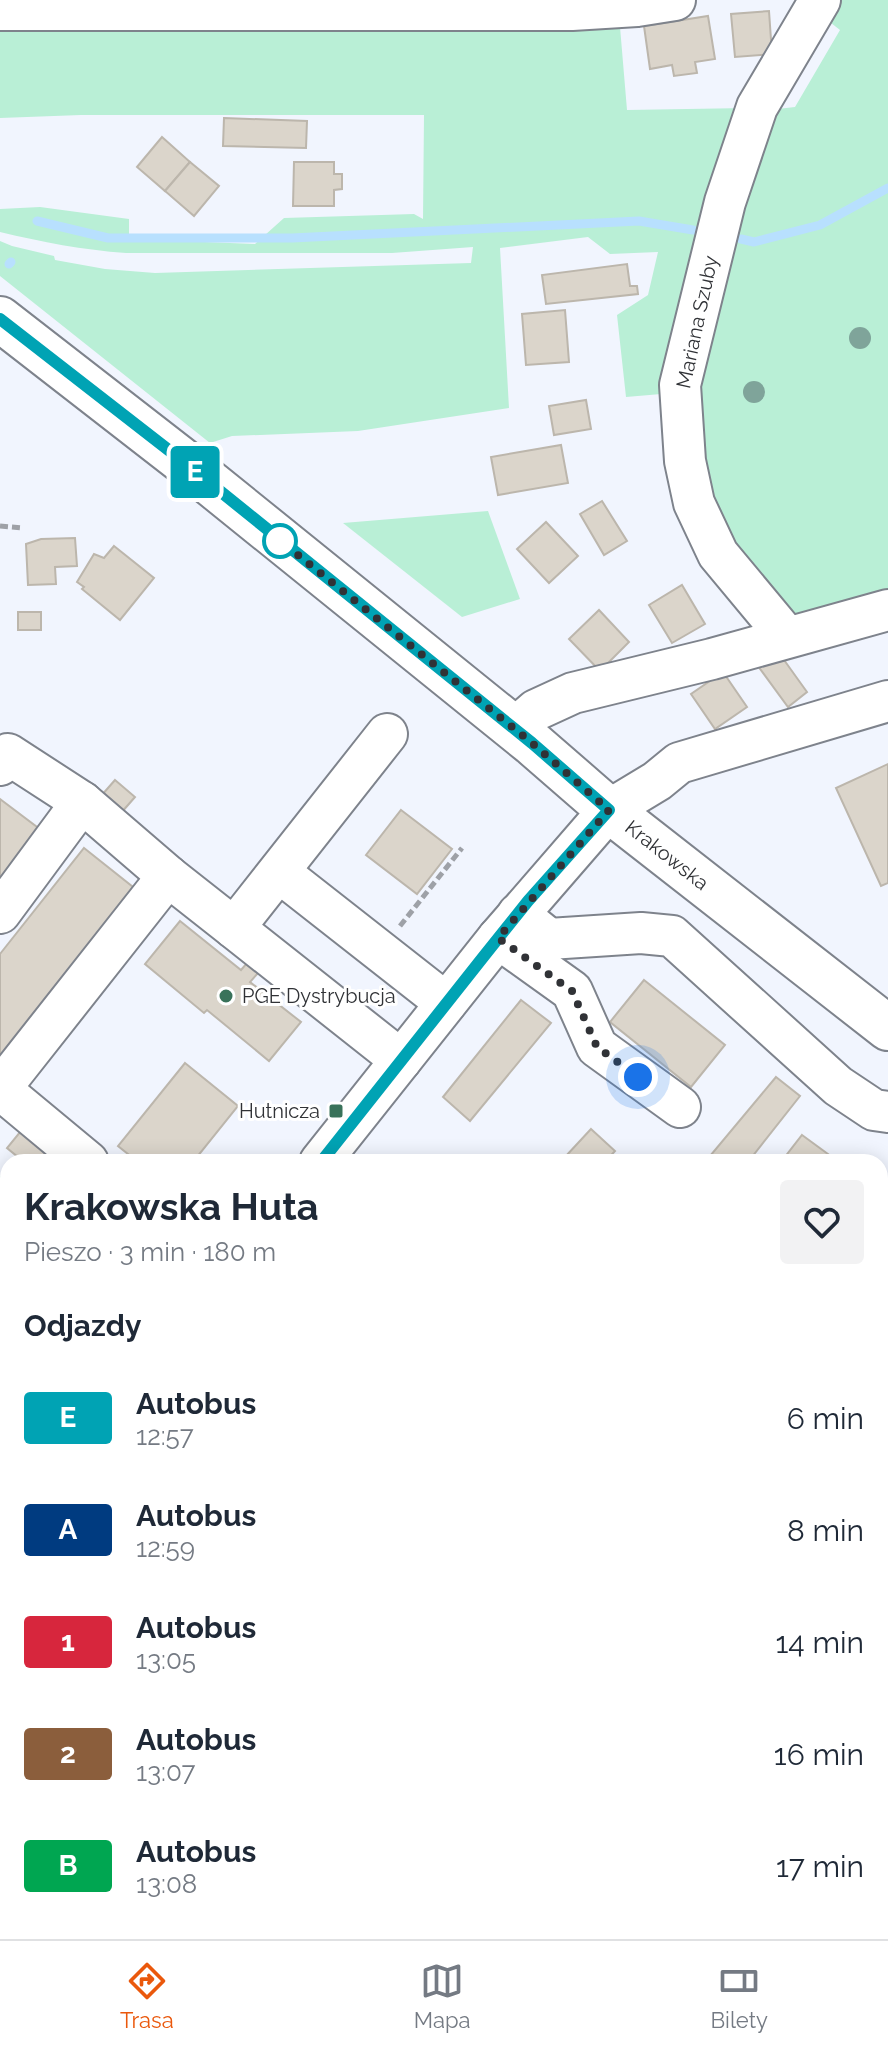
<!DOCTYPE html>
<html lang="pl">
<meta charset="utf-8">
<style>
body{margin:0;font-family:Raleway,sans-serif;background:#f2f2f3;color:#1f2937;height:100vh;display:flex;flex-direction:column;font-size:30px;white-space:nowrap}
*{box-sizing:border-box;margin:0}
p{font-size:26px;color:#747a83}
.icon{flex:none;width:44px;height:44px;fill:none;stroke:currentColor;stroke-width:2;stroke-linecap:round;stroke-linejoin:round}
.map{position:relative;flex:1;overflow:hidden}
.drawer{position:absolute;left:0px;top:1154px;width:888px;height:786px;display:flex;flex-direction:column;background:#fff;border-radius:24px 24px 0 0;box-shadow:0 4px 20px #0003}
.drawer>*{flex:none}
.badge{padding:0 16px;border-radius:6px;font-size:28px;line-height:52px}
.you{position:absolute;width:40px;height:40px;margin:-20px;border:6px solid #fff;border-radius:50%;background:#1a73e8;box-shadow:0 0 0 12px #1a73e833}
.map>.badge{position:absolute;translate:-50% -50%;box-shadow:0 0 0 4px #fff}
h2{padding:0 24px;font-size:30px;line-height:72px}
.round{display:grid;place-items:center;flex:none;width:84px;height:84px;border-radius:8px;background:#f2f2f3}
.summary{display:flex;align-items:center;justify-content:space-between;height:136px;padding:0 24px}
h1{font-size:38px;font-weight:700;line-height:60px}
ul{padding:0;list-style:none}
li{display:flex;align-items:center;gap:24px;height:112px;padding:0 24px}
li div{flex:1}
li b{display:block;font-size:30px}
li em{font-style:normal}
li .badge{min-width:88px;font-weight:700;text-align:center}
.tabs{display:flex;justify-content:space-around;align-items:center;height:112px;border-top:2px solid #e0e1e3;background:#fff;font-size:22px;color:#747a83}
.tabs a{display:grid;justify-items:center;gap:4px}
.tabs .selected{color:#ea580c}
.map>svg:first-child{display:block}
.green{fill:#b9efd6}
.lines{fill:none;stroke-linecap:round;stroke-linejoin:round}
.stream{stroke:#b8e0fe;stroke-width:9}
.building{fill:#dbd5cb;stroke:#bcb6ac;stroke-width:2}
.minor-casing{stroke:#7e838c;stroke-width:44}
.major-casing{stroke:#7e838c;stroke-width:48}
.path{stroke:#9ea1a7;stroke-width:5;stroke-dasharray:8 4;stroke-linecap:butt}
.minor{stroke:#fff;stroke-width:40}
.major{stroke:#fff;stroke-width:44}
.tree{fill:#7fa49a}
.line-casing{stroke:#fff;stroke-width:18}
.line{stroke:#00a3b4;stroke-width:12}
.walk{stroke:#303236;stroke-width:8;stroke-dasharray:0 14.4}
.stop-dot{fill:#fff;stroke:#00a3b4;stroke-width:4}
.poi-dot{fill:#39725a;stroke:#fff;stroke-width:3}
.labels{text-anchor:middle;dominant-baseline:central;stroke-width:6;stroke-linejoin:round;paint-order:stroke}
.street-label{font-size:20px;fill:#303236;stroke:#fff}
.poi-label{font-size:20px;fill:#303236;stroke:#fff;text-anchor:start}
</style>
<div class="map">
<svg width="888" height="1939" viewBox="0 0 888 1939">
<rect width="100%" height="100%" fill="#f1f5fe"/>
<g class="green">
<polygon points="825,0 888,0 888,602 790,632 705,510 696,377 759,111 795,107 840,30 817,12"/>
<path d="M619,15L627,110L747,108L673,393L626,397L617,315L648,295L658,252L610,254L588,237L500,248L509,408L358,431L232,436L210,443L0,276V241L12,246L54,256L55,260L105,269L155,273L471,263L473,247L392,253H126C83,250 42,242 0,232V209L40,207L129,219V239L255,244L284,218L414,214L423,219L424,115H81L0,118V23Z"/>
<polygon points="488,511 520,599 462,617 343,523"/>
<polygon points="0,1176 8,1182 8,1235 0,1233"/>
<polygon points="888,1559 888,1731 880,1732 880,1560"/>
<polygon points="8,1593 8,1741 0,1741 0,1603"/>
<rect x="0" y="1761" width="8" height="143"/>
<polygon points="888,1778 888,1939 801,1939 804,1932 880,1932 880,1779"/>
</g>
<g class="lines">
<g class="stream">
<polyline points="37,221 108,238 292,238 639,221 693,230"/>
<polyline points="741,239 754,242 820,225 888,188"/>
<polyline points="9,264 11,262"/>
</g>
</g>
<g class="building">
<polygon points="769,11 772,54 735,57 731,14"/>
<polygon points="708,16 715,59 695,62 697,73 674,76 672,65 650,69 644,26"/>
<polygon points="224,118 307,121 306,148 223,146"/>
<polygon points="162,137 190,162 165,191 137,167"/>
<polygon points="190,162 219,186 194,216 165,191"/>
<polygon points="294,162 334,162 334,174 342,174 342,189 334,190 334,206 293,206"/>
<polygon points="627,264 630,286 637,286 638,294 546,304 542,275"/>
<polygon points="565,310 569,362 526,365 522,314"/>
<polygon points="586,400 591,429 554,435 549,406"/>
<polygon points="561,445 568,483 498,495 491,457"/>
<polygon points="602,501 627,541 604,555 580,514"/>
<polygon points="546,522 578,556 549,583 517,549"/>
<polygon points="75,538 77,566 55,567 56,584 28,585 26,544 41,539"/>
<polygon points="114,546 154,578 120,620 82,589 84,587 77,582 94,554 104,558"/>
<polygon points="682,585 705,624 672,643 649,605"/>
<polygon points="599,610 629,642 600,671 569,639"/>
<rect x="18" y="612" width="23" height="18"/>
<polygon points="779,653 807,692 788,707 755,662"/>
<polygon points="723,672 747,707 715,729 691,694"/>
<polygon points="888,764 888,883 881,886 836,788"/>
<polygon points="115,780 135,797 121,813 101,796"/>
<polygon points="0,799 41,830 0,883"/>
<polygon points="401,810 452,849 417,894 366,855"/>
<polygon points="84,848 138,891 5,1058 0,1055 0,954"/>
<polygon points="180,921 241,970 247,963 259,972 250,982 301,1022 269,1061 207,1010 204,1013 145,964"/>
<polygon points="644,980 725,1045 691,1087 610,1022"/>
<polygon points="521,1000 551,1023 470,1121 443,1097"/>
<polygon points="185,1063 238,1106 193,1162 138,1162 118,1146"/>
<polygon points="776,1077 800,1096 748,1162 705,1162"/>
<polygon points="25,1126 67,1162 24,1162 7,1148"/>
<polygon points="591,1129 615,1151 605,1162 570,1162 565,1157"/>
<polygon points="802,1135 832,1157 829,1162 781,1162"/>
<polygon points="0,1300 8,1307 8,1371 0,1364"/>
<polygon points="883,1328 888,1354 888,1387 880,1389 880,1329"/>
<polygon points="880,1471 885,1477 888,1474 888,1501 885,1503 880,1497"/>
<rect x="10" y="1932" width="46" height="7"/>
<polygon points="56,1932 73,1932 74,1939 56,1939"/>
<polygon points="131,1932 151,1932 146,1939 136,1938"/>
<rect x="448" y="1932" width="67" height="7"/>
<rect x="686" y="1932" width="48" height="7"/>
</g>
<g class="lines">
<g class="minor-casing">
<g id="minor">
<polyline points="0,10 572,10 637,6 675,0"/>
<polyline points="787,637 718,554 694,503 685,461 680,385 725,202 757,107 820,0"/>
<polyline points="514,729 536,710 573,693 712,659 888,610"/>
<polyline points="0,765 8,754 82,802 168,876"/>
<polyline points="279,872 446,1003"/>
<polyline points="0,913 82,802"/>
<polyline points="518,914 549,939 641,933 672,936 838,1086 874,1110 888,1112"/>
<polyline points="234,928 401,1060"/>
<polyline points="498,938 572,991 597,1047 680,1107"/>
<polyline points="0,1089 168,876 234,928 387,734"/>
<polyline points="0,1089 88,1162"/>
<polyline points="320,1162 498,938 609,810 657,781 679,763 888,701"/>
<polyline points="0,1556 8,1546"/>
<polyline points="0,1753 8,1752"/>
</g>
</g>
<g class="major-casing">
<polyline id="major" points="0,319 184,462 532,743 609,810 888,1028"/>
</g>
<g class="path">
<polyline points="0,526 23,528"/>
<polyline points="400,926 462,848"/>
</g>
<use href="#minor" class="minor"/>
<use href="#major" class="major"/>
</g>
<g class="tree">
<circle cx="860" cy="338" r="11"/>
<circle cx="754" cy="392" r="11"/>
</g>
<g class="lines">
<g class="line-casing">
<polyline id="line" points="0,319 184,462 532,743 609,810 528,901 484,956 321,1162"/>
</g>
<use href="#line" class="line"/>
<polyline class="walk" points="280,541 278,539 532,743 609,810 498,938 572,991 597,1047 638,1077"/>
</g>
<circle class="stop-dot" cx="280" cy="541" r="16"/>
<g class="poi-dot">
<circle cx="226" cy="996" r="8"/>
<rect x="328" y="1103" width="16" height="16" rx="4"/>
</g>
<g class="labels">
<g class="street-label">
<text transform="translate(697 322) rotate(-78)">Mariana Szuby</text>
<text transform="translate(667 855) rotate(38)">Krakowska</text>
</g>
<g class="poi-label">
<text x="242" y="996">PGE Dystrybucja</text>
<text x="320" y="1111" text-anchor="end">Hutnicza</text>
</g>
</g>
</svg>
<div class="you" style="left:638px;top:1077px"></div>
<b class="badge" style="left:195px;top:472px;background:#00a3b4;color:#fff">E</b>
<section class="drawer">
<div class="summary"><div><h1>Krakowska Huta</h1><p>Pieszo · 3 min · 180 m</p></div><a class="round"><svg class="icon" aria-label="heart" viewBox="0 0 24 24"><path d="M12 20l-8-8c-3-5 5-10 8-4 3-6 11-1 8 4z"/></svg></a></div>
<h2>Odjazdy</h2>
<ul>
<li><span class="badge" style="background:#00a3b4;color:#fff">E</span><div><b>Autobus</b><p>12:57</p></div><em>6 min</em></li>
<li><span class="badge" style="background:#003b80;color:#fff">A</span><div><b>Autobus</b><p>12:59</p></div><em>8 min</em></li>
<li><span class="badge" style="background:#d7263d;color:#fff">1</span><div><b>Autobus</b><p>13:05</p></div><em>14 min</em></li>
<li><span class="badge" style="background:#8b5e3c;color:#fff">2</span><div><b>Autobus</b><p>13:07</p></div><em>16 min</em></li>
<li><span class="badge" style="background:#00a651;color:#fff">B</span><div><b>Autobus</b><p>13:08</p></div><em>17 min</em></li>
</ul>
</section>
</div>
<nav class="tabs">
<a class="selected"><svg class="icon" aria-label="directions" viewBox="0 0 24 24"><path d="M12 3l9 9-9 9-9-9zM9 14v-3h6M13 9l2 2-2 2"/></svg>Trasa</a>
<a><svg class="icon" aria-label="map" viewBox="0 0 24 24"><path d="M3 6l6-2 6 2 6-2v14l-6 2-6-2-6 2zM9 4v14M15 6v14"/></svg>Mapa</a>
<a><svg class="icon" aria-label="tickets" viewBox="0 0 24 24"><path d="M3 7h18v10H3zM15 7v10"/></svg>Bilety</a>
</nav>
